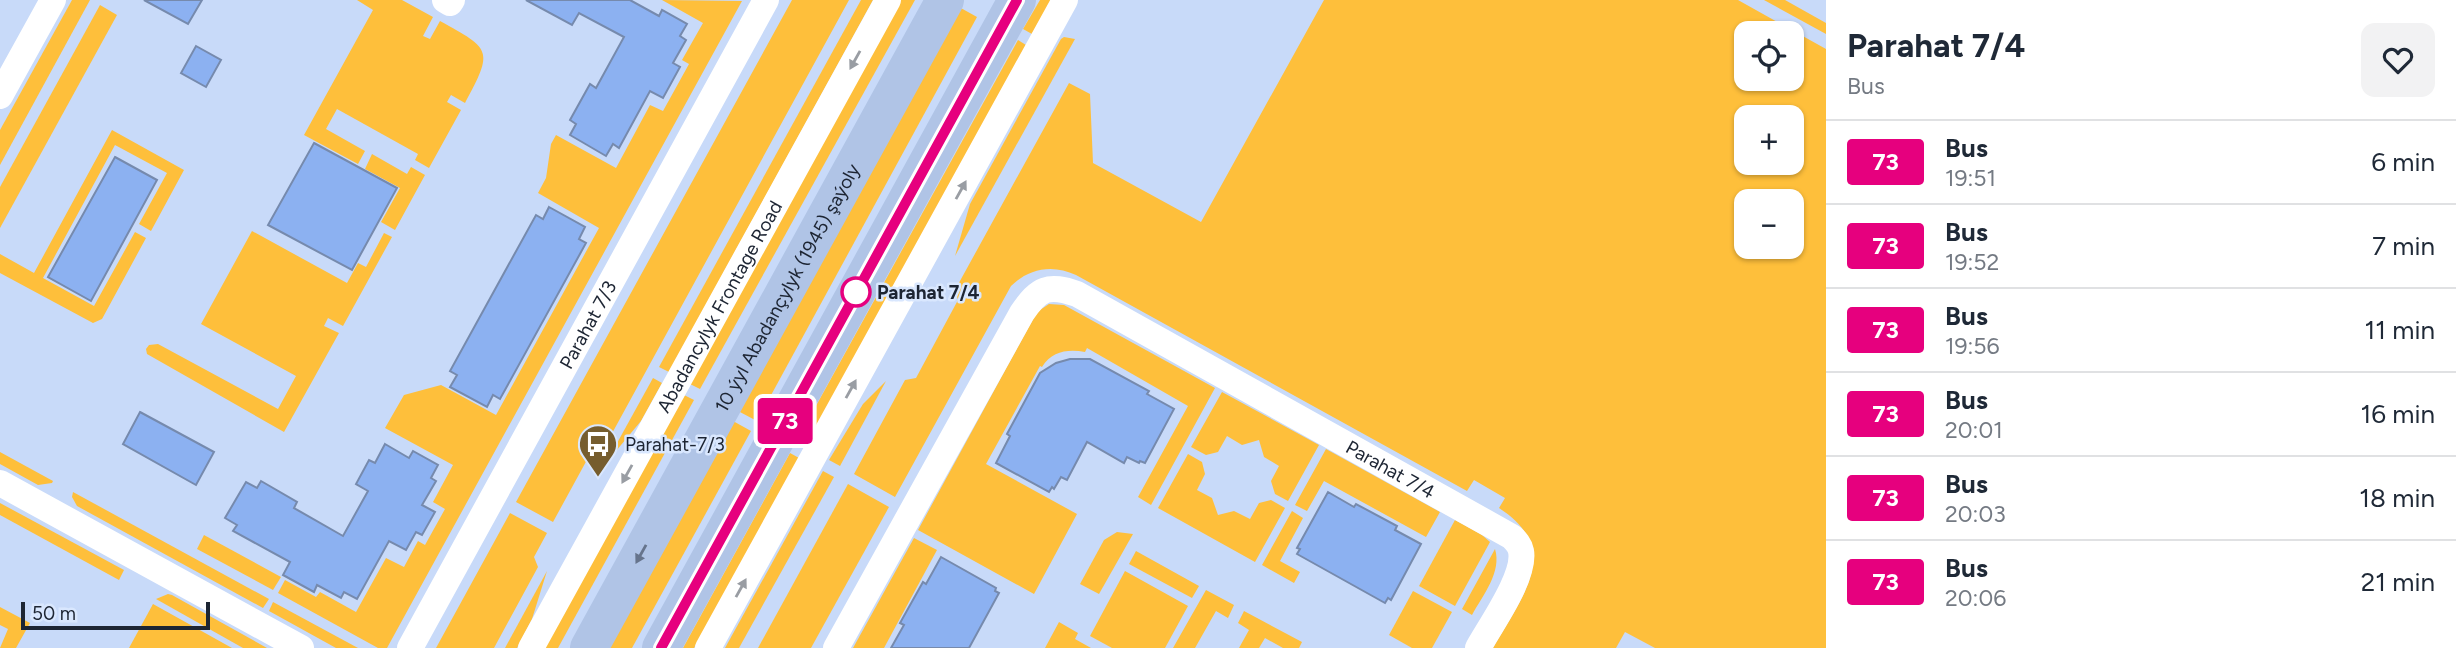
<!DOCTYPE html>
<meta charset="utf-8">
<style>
body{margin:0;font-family:Figtree,sans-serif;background:#f2f2f3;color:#1f2937;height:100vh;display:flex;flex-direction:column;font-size:26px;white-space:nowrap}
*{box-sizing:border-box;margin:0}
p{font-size:23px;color:#747a83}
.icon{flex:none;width:38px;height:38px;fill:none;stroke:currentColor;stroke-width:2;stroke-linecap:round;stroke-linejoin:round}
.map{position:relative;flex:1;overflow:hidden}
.sheet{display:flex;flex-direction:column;background:#fff;width:630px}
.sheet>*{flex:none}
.badge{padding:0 14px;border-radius:5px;font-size:24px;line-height:46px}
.controls{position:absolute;left:1734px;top:21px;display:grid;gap:14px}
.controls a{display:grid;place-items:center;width:70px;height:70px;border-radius:14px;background:#fff;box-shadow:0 2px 5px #0004;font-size:35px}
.scale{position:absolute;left:21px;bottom:18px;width:189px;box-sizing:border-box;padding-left:7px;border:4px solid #1d2533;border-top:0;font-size:19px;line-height:24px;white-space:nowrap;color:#1d2533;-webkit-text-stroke:5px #d9e7fe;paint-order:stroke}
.map>.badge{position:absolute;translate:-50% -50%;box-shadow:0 0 0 4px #fff}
.round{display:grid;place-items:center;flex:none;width:74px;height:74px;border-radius:14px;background:#f2f2f3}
.head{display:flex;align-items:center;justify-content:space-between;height:119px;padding:0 21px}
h1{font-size:33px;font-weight:700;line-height:52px}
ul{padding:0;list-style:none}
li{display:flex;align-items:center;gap:21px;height:84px;padding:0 21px;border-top:2px solid #e0e1e3}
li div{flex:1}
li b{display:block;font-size:26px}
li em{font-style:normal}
li .badge{min-width:77px;font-weight:700;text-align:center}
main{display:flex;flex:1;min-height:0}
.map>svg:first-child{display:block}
.green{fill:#febf3b;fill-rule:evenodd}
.building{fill:#8cb1f1;stroke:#768aad;stroke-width:2}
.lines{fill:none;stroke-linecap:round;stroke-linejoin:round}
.street{stroke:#fff;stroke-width:26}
.primary{stroke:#b0c4e6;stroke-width:38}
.oneway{fill:#999da3}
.oneway2{fill:#66748c}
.line-casing{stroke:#fff;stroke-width:16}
.line{stroke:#e6007e;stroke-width:10}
.stop-dot{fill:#fff;stroke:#e6007e;stroke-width:3.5}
.labels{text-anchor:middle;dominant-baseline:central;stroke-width:5;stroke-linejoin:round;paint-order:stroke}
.street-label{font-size:19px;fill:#1d2533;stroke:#d9e7fe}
.stop-label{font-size:19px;font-weight:bold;fill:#1d2533;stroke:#d9e7fe;text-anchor:start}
.poi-label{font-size:19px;fill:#1d2533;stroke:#d9e7fe;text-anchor:start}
</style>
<main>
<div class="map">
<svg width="1826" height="648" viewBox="0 0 1826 648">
<rect width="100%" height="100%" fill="#c8daf9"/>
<g class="green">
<polygon points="72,0 90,0 0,165 0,130"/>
<path d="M357,0H402L433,17L423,36L430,39L440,21C491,49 494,50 465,103L451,95L447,102L461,110L429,168L415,160L418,154L337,109L326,129L365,151L358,164L304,135L373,10Z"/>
<polygon points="662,0 742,1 387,648 378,648 278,593 285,580 316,597 320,592 356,612 386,558 404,567 418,541 425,545 445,509 433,502 453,465 385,428 404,395 441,385 496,415 599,228 538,193 546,178 551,144 556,135 616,168 650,105 663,111 689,64 682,60 703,23"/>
<polygon points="792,0 849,0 598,459 588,458 553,522 516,502"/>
<polygon points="861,0 873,0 669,372 659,367"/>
<polygon points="901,0 915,0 700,389 690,384"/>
<polygon points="1040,0 1051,0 1032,34 1023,29"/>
<path d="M1324,0H1738L1826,49V648H1655L1625,632L1616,648H1493C1521,598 1564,550 1499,508L1505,498L1474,480L1467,491L1076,275C1053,264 1029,268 1011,286L895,497L854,474L905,380L916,378L958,300L955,290L1069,83L1090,94L1093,163L1201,222ZM1746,33H1792V79H1746ZM1746,117H1792V163H1746ZM1746,201H1792V247H1746Z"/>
<polygon points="1764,0 1785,0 1826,23 1826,34"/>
<polygon points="100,5 117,15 0,228 0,187"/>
<polygon points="959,7 977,17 757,421 738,411"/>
<polygon points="1064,37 1075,39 955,256 970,204 1061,39"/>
<polygon points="1018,40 1026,45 805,447 796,442"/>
<polygon points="112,130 184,170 151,231 139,224 167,173 115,145 43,278 94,306 135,232 146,238 102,319 93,323 0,273 0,254 34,273"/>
<polygon points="372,154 407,174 411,167 425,175 395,230 381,222 400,188 365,169"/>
<polygon points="252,231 347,283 358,263 366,267 384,233 392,237 343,326 328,318 324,326 339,333 284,432 147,354 146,349 149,345 158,344 278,409 296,376 201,324"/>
<path d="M1049,304L1064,305L1215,388L1151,505L1138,497L1188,406L1087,348L1085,352C1068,349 1052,351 1042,367L1040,366L986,464L1077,514L1034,594L918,530L1037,312Z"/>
<polygon points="653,378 662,383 641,421 606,463"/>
<polygon points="886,381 840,466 829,460 863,404"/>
<polygon points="1222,392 1319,445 1288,501 1275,494 1271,481 1279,466 1264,457 1259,440 1242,445 1227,436 1218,452 1206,455 1191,447"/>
<polygon points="684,395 694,400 558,648 545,648"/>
<polygon points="733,421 751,431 632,648 608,648"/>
<polygon points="1326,449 1440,512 1426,537 1324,481 1307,511 1295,505"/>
<polygon points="0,452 53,481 52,483 38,485 0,464"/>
<polygon points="790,453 799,458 694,648 683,648"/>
<polygon points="1188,454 1202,462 1205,474 1197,490 1212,498 1218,515 1234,511 1250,519 1259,503 1271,500 1285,508 1255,562 1158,508"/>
<polygon points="823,471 834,477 739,648 725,648"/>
<polygon points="848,484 889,507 811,648 758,648"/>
<polygon points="73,492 269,599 263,608 77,506 72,497"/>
<polygon points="0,503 124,570 119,580 0,515"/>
<polygon points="1292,511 1303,518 1280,561 1300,572 1294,583 1262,565"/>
<polygon points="510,513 547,533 534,557 538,567 494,648 436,648"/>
<polygon points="1455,520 1482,535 1490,542 1455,606 1419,586"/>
<polygon points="1117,532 1133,534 1099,594 1080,584 1104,540"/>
<polygon points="204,535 281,577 273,590 197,549"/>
<polygon points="914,538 937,550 884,648 853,648"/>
<path d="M1495,549C1502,572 1483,595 1472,615L1462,609Z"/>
<polygon points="1136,551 1199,586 1192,598 1129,564"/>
<polygon points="547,571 532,619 517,648 505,648"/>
<polygon points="1125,571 1188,606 1165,648 1112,648 1090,636"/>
<polygon points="1206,590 1234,605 1228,618 1216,611 1195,648 1173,648"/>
<polygon points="1413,591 1452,612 1432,648 1412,648 1389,635"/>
<polygon points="168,594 172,595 267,648 243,648 156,599"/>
<polygon points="273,602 358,648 336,648 269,611"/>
<polygon points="153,604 232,648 129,648"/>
<polygon points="0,607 30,623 16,648 0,648 8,629 0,625"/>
<polygon points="1244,611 1302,642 1299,648 1283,648 1265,638 1259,648 1239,648 1249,630 1238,623"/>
<polygon points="1059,622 1078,633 1075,639 1091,648 1045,648"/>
</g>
<g class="building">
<polygon points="144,0 202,0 188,24"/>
<polygon points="526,0 630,0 659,16 662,10 687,24 680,36 686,40 673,63 680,67 663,98 650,91 619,148 613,144 606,156 570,135 576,124 570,120 590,84 596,88 624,37 579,13 572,25"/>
<polygon points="196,46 221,60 206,87 181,73"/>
<polygon points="314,143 397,188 352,270 268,225"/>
<polygon points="115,157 157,180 91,301 48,277"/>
<polygon points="549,207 585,227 579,239 586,243 500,399 493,395 487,407 450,387 457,375 450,371 536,215 543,219"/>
<polygon points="1070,359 1090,359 1149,391 1147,394 1174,409 1145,463 1140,461 1139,463 1127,457 1124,463 1087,442 1067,480 1061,477 1054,489 1052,487 1049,492 996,463 1010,436 1007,434 1040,373 1056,363"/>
<polygon points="140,412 214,452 196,485 123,444"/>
<polygon points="385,444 409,458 413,451 438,465 431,478 436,481 422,505 435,512 422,535 416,532 406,550 389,541 357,599 344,592 341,598 317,585 314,592 283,575 290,562 233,531 237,525 225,518 246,482 257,488 261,481 297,502 294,508 343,536 368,491 356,484 369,460 375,463"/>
<polygon points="1328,492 1354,507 1356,504 1397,526 1395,530 1421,544 1391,600 1388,598 1385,603 1297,554 1300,549 1297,548"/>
<polygon points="941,557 996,588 995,591 999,593 969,648 891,648 904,625 900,623 923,582 926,584"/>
</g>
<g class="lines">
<g class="street">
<polyline points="445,0 450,3 452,0"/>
<polyline points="0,96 53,0"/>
<polyline points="0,483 301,648"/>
<path id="s1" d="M410,648L766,0"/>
<path id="s2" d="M531,648L888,0"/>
<polyline points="708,648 1065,0"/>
<path id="s3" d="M836,648L1022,313C1039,288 1048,284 1077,294L1512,537C1516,541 1520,545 1521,551C1526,576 1490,626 1478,648"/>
</g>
<g class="primary">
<path id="s4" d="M589,648L945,0"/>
<polyline points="661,648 1017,0"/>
</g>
</g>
<defs><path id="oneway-solid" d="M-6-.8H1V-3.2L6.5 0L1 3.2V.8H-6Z" transform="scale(1.75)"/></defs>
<g class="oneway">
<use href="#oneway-solid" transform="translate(855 60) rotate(119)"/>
<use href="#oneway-solid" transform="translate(961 190) rotate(-61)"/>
<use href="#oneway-solid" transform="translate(851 389) rotate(-61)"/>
<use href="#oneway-solid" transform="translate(627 474) rotate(119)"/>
<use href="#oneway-solid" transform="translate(741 588) rotate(-61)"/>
</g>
<use class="oneway2" href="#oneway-solid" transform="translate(641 554) rotate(119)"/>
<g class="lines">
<g class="line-casing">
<polyline id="line" points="661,648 1017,0"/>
</g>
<use href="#line" class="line"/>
</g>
<defs>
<g id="bus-pin" transform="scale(2.0125)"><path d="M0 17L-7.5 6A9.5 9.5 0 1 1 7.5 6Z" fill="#765d2e" stroke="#d9e7fe"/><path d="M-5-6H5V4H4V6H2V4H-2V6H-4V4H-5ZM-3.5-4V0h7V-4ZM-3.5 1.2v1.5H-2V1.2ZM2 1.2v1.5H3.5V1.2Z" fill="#fff"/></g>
</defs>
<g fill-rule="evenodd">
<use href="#bus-pin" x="598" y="444"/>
</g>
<circle class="stop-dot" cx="856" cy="292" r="14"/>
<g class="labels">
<g class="street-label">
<text stroke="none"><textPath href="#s4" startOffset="411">10 ýyl Abadançylyk (1945) şaýoly</textPath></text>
<text stroke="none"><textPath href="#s2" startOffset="390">Abadancylyk Frontage Road</textPath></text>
<text stroke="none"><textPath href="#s1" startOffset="369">Parahat 7/3</textPath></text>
<text stroke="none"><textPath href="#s3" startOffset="808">Parahat 7/4</textPath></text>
</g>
<g class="stop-label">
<text x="877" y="292">Parahat 7/4</text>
</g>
<g class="poi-label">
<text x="625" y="444">Parahat-7/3</text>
</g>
</g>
</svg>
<div class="controls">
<a><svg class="icon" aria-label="locate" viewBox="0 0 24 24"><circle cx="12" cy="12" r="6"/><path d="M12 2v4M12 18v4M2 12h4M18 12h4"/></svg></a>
<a>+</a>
<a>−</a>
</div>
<div class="scale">50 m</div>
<b class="badge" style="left:785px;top:421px;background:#e6007e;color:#fff">73</b>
</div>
<section class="sheet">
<div class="head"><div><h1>Parahat 7/4</h1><p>Bus</p></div><a class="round"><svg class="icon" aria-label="heart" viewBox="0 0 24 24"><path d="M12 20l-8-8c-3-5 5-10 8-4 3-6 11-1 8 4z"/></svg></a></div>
<ul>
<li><span class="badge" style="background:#e6007e;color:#fff">73</span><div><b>Bus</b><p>19:51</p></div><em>6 min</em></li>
<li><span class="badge" style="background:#e6007e;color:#fff">73</span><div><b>Bus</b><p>19:52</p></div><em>7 min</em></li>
<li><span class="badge" style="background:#e6007e;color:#fff">73</span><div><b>Bus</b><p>19:56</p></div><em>11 min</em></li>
<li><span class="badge" style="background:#e6007e;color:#fff">73</span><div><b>Bus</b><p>20:01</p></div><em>16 min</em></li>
<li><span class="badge" style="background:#e6007e;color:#fff">73</span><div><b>Bus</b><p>20:03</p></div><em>18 min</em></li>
<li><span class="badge" style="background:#e6007e;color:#fff">73</span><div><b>Bus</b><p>20:06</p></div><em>21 min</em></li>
</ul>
</section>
</main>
